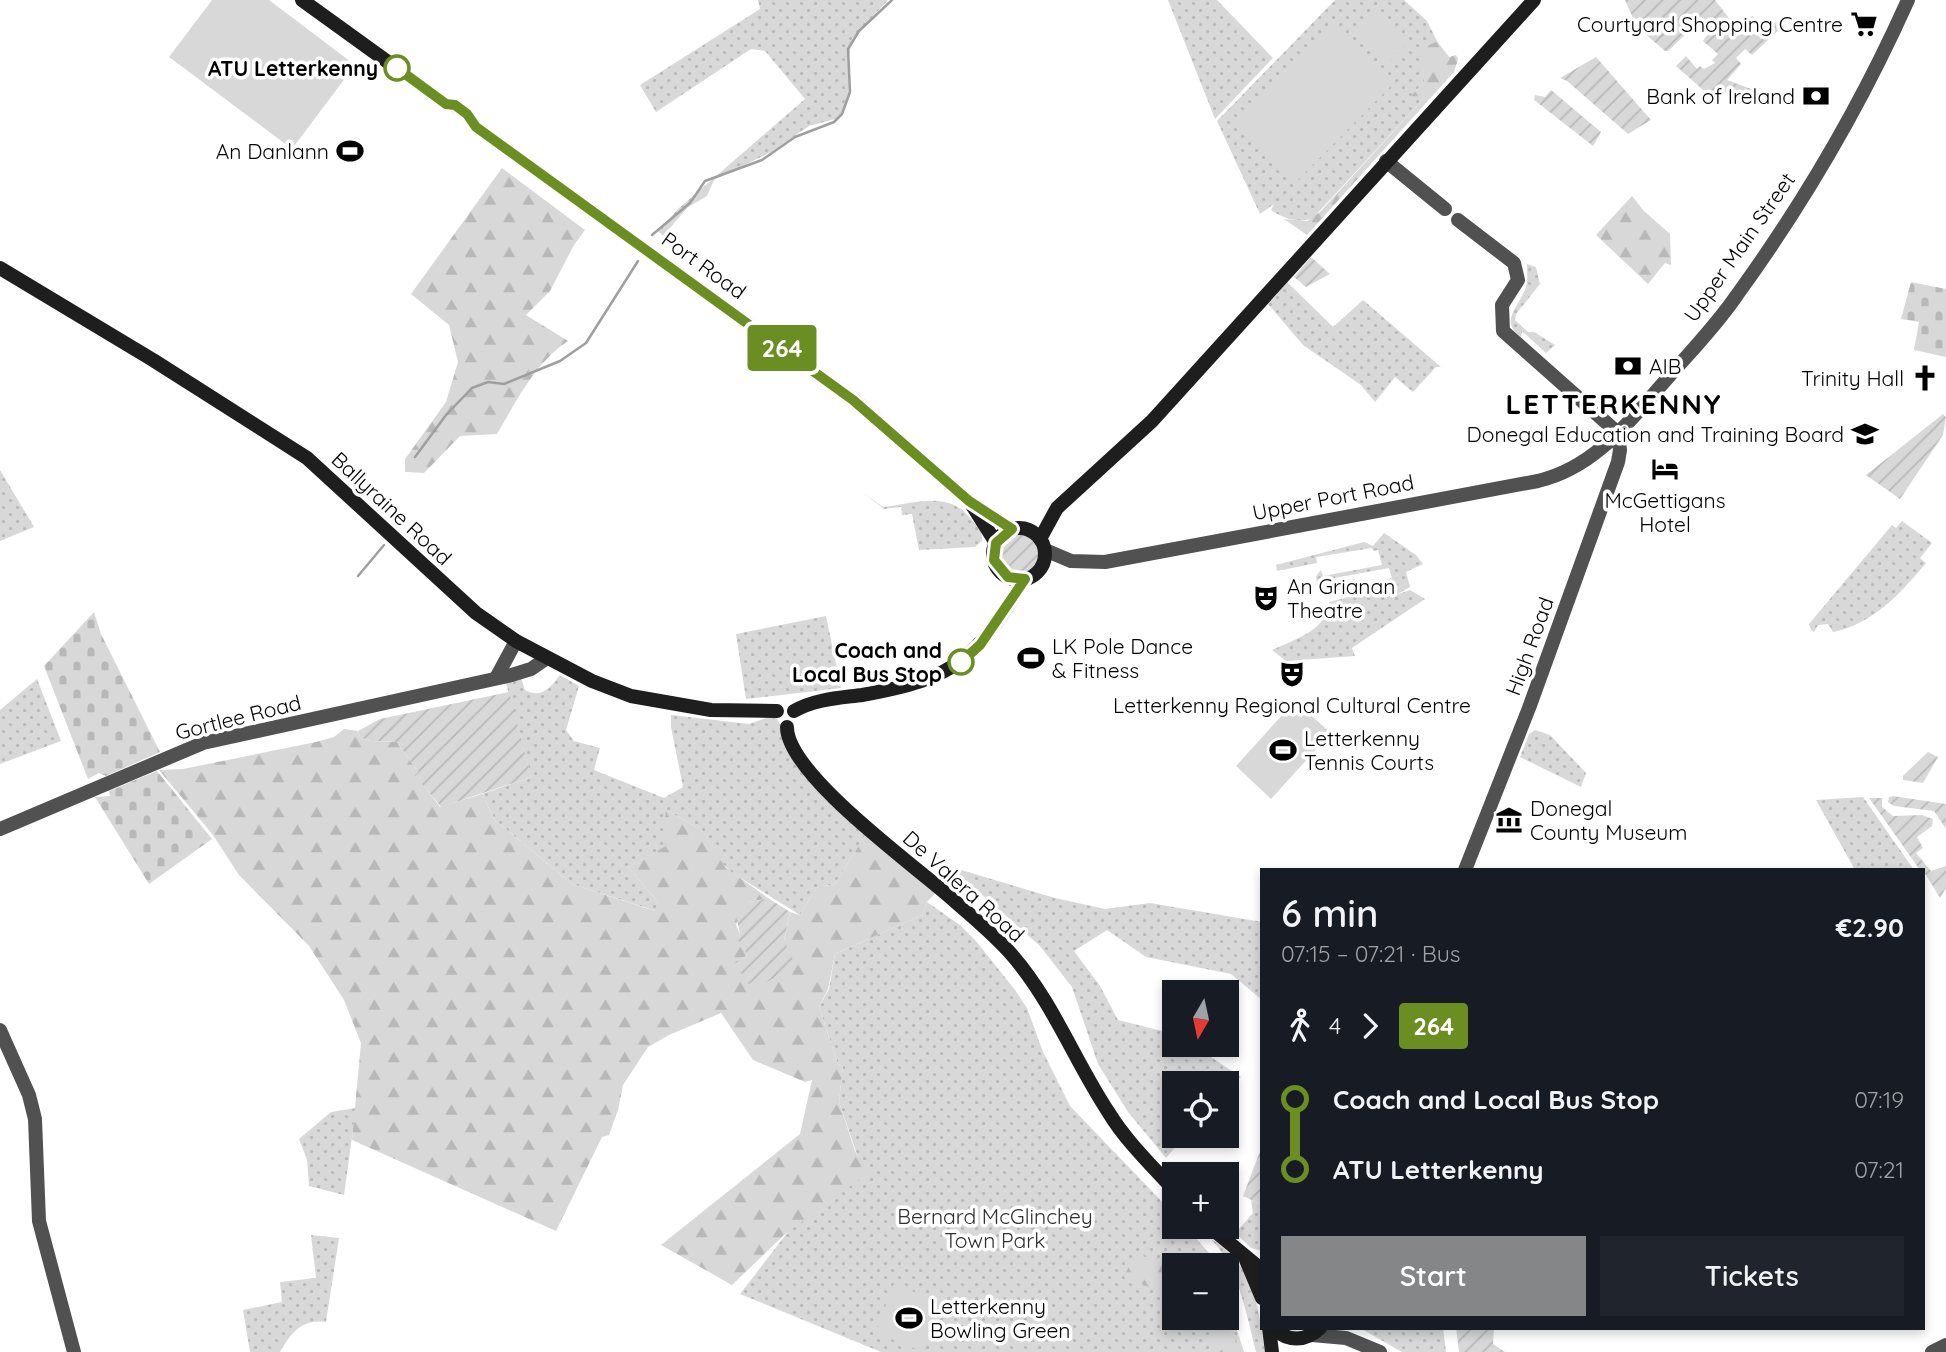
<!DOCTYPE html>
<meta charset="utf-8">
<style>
body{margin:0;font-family:Quicksand,sans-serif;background:#20242c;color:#f1f3f6;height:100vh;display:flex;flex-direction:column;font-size:26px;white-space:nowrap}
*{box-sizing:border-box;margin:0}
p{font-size:23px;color:#9ea1a6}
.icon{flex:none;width:38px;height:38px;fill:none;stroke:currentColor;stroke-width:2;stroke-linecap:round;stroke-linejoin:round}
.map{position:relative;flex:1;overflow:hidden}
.sheet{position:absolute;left:1260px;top:868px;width:665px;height:462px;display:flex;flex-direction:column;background:#171b24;border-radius:0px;box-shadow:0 4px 10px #0003}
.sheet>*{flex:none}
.badge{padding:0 14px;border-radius:5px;font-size:24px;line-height:46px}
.needle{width:46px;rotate:189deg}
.buttons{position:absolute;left:1162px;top:980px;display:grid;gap:14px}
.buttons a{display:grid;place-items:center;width:77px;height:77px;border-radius:0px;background:#171b24;box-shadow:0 4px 10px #0003;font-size:35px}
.map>.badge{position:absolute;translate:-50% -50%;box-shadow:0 0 0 4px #fff}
.legs{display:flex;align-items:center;gap:10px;height:77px;padding:0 21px;font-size:23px}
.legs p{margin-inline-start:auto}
.overview{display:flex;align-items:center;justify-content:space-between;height:119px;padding:0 21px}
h1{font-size:38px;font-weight:600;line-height:52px}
.button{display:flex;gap:14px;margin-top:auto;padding:14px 21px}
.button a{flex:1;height:80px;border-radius:0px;background:#858687;color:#fff;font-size:28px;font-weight:600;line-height:80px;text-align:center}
.button a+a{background:#20242c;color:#f1f3f6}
ul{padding:0 21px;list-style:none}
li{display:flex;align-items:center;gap:24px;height:70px;font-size:26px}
li i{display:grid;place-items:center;width:10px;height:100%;margin:0 9px;background:currentColor}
li i::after{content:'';width:18px;height:18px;margin:-9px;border:5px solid;border-radius:50%;background:#171b24}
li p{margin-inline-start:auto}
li:first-child i{background:linear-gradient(#0000 50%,currentColor 0)}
li:last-child i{background:linear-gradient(currentColor 50%,#0000 0)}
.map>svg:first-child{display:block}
.grass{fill:url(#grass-dots)}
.forest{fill:url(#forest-firs)}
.cemetery{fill:url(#cemetery-stones)}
.garden{fill:url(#garden-furrows)}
.pitch{fill:#d8d8d8}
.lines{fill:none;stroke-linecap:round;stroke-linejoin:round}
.stream{stroke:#9f9f9f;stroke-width:2.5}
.tertiary{stroke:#515151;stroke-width:14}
.secondary{stroke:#1e1e1e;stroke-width:14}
.line-1-casing{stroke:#fff;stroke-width:16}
.line-1{stroke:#6b8e23;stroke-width:10}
.stop-1-dot{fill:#fff;stroke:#6b8e23;stroke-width:3.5}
.labels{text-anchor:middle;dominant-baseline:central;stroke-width:7;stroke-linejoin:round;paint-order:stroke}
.poi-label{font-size:21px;fill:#000;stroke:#fff;text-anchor:start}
.stop-label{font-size:21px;font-weight:bold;fill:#000;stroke:#fff;text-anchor:end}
.street-label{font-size:21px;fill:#000;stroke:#fff}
.park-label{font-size:21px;fill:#2f2f2f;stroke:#fff}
.district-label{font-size:28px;font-weight:bold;letter-spacing:2px;fill:#000;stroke:#fff}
</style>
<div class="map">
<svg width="1946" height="1352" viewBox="0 0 1946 1352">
<defs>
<pattern id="grass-dots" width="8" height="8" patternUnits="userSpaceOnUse" patternTransform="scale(1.75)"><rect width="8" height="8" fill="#d8d8d8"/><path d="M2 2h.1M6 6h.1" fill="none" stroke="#b8b8b8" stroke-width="1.8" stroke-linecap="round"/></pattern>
<pattern id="forest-firs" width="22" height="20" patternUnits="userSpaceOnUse" patternTransform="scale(1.75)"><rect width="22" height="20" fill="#d8d8d8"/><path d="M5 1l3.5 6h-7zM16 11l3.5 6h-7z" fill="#b8b8b8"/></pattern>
<pattern id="cemetery-stones" width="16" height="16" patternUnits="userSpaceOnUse" patternTransform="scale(1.75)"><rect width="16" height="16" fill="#d8d8d8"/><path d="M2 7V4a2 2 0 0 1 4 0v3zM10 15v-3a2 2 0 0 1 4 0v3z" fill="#b8b8b8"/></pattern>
<pattern id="garden-furrows" width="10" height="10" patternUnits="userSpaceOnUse" patternTransform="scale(1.75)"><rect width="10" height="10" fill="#d8d8d8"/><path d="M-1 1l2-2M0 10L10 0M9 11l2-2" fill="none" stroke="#b8b8b8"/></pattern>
</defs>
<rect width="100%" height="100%" fill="#fff"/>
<g class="grass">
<polygon points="758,0 888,0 852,39 848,60 849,97 839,118 809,126 771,152 714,180 707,196 688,207 663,236 658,231 678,209 805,99 765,51 751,49 656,112 640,85 760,9"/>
<polygon points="1168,0 1217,0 1273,58 1215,119"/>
<path d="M1335,0H1404L1427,21L1437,41L1423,49L1424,82L1411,96H1426L1313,218C1299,224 1282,218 1271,210L1274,204L1260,214L1217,121Z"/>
<path d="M1527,264L1536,267L1540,284L1516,314L1515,320L1528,332H1534L1555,345L1546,353L1522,331L1521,337C1498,321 1520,306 1526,287C1528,280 1527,272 1527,264Z"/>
<polygon points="1287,282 1333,327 1363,300 1441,367 1436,367 1413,392 1395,377 1375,402 1361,385 1303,345 1268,304"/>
<polygon points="0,470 34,527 0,541"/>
<path d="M862,492L883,507C914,504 948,490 970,518C977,526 983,530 982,541L975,547L919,550L912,514L902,515L901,507L884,509Z"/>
<path d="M1902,521L1932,543L1920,558L1926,563C1901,593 1873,624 1833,632L1828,624L1818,625L1814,632L1811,630L1809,624L1892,525L1896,528Z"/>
<path d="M1384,533L1416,555L1423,564L1406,572L1410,587L1396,595L1410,590L1425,599L1352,648L1355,656L1286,661L1272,650C1294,640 1329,629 1329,602L1387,587L1385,580L1392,578L1389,568L1324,580L1325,587L1317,583L1316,576L1321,570L1323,576L1382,565L1378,550L1373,551L1372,548L1316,557L1317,563L1277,571L1276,565L1364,542L1373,546Z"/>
<polygon points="826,616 841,688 746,699 736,634"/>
<path d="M560,675L579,686L566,730L574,741L600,748L594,770L664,798L683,787L671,727V715L749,724L775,715L789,741L869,829L835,884L816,888L800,915L731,872L721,862L702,830L666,810L667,846L628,867L658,902L656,911L572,884L495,820L482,794L531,777L506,683L521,678L525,690C542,699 550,688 560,675Z"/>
<polygon points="37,679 61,741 0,764 0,710"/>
<polygon points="1535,730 1550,735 1586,773 1581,787 1520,757 1529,734"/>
<polygon points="1863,797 1914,870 1855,870 1816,800"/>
<polygon points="951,867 1055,898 1105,909 1150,903 1262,922 1262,1000 1231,974 1146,957 1107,930 1074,951 1100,986 1118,1020 1174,1034 1174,1045 1193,1045 1241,1077 1227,1088 1227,1083 1174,1083 1174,1136 1185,1136 1166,1158 1128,1112 1098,1064 1072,987 1040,946"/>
<polygon points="927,902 960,925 976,941 1015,990 1027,1008 1043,1052 1070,1106 1174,1214 1174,1227 1186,1227 1217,1262 1218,1265 1174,1265 1174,1318 1227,1318 1227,1299 1244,1352 881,1352 740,1294 791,1228 860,1163 839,1102 843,1066 838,1064 819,1007 829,989 835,954 922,915"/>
<polygon points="356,1108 344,1195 309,1186 307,1160 299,1139 331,1112"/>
<polygon points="1251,1200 1262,1205 1262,1251 1251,1248 1227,1225 1227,1220 1238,1230 1253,1213"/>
<path d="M311,1235L339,1238L326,1322C302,1319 292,1332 280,1352H250L243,1310L282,1302L280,1282L316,1278Z"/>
<path d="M1211,1239C1253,1263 1259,1309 1265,1352H1256C1246,1313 1239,1269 1211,1239Z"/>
<polygon points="1360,1328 1443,1328 1446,1352 1402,1352"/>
</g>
<g class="forest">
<polygon points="1437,41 1449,57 1456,55 1458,59 1454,72 1307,235 1284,219 1307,221 1320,212 1425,97 1411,96 1424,82 1422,49"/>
<path d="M502,168L585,230L574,245L550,291L526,315L568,341C535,363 517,400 497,434L460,436L424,473L405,472V459L446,402L458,362L449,325L411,294Z"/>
<polygon points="1632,196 1644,211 1670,234 1671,265 1665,263 1648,284 1596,235"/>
<polygon points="344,729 358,731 360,737 370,741 397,742 418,772 416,775 440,807 482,794 495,820 572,884 655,911 658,902 628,867 666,846 663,841 666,810 702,830 725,867 768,898 750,902 736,925 740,934 736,936 748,955 735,962 784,941 790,912 800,915 816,888 835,884 869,829 940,888 927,902 922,915 835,954 828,989 819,1007 838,1064 843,1066 839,1102 855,1151 867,1174 784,1235 732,1285 661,1245 800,1134 812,1080 805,1082 753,1060 721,1013 669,1035 648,1047 623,1085 618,1110 609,1135 602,1137 556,1231 352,1140 361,1043 344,1000 309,946 239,875 213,835 159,770 183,769 316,742 334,737"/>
<polygon points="1143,1256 1174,1268 1174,1303 1147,1286 1124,1277 1130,1264"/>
<polygon points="1227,1307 1240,1352 1209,1352 1213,1318 1227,1318"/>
</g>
<g class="cemetery">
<polygon points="1911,282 1946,289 1946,357 1914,350 1919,322 1901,319"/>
<polygon points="94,612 101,634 160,752 106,776 99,773 88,779 44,666"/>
<polygon points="157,771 212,839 149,884 95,797 110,796 109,791"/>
</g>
<g class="garden">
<polygon points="1625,0 1715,0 1735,26 1753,16 1759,23 1765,18 1783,26 1752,55 1745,49 1736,58 1741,64 1727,80 1754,90 1743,104 1739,104 1728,92 1721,91 1715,99 1711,97 1676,66 1686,56 1697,69 1700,66 1704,69 1715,63 1712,60 1718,54 1703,41 1708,34 1696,26 1687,15 1680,20 1686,34 1668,51 1665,51 1637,27"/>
<polygon points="1596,57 1651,120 1628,134 1567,81 1560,78"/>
<polygon points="1551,90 1601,132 1593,146 1534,100 1535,95 1545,97"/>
<polygon points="1311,257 1330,274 1306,287 1294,277"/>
<polygon points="1943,414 1946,417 1943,435 1900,499 1866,475"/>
<circle cx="1020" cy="554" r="19"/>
<polygon points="509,692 531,777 441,807 415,775 418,772 397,742 370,741 360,737 358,731 380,719"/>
<polygon points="1928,752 1938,757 1923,783 1903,780 1903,776"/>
<polygon points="1893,796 1946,804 1946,829 1934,811 1894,806 1888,802 1889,797"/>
<polygon points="1869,798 1882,798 1882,807 1893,816 1922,815 1933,819 1932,826 1917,837 1923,848 1916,853 1931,871 1946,866 1946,888 1940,898 1923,870 1920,870"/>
<polygon points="768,898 790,912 784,941 796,966 759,986 754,982 748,984 735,962 748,955 735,936 740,934 736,914 750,902"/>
<polygon points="1262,1146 1262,1205 1243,1196"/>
<polygon points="1456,1328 1494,1328 1493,1344 1505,1352 1459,1352"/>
</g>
<g class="pitch">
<polygon points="212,0 269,0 355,65 292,149 169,57"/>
<polygon points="1375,8 1409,42 1386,65 1353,31"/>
<polygon points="1333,25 1393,84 1297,181 1237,122"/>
<polygon points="1295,701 1331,733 1271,799 1236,766"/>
<polygon points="894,1284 943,1303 924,1352 875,1333"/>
</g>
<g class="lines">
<g class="stream">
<polyline points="652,235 690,203 705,181 762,160 795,137 834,122 842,114 850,92 848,49 859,31 892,0"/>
<polyline points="415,457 446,415 472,388 488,382 504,384 560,361 586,343 638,261"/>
<polyline points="358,576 384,545"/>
</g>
<g class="tertiary">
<polyline points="1386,161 1445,209"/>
<polyline points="1458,220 1514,263 1518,280 1502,305 1503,331 1618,433"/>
<path d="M1045,550L1071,561L1105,562L1538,481C1594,468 1629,422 1665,381C1690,352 1716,326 1737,295C1803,204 1862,103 1908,0"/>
<polyline points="496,678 516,641"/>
<polyline points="0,829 203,743 508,676 531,669 547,658"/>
<polyline points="1465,870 1529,708 1618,462 1620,450 1618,433"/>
<polyline points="0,1030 29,1095 35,1119 39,1221 74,1352"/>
<polyline points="1312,1335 1346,1338 1380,1352"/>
<polyline points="1932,1352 1946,1345"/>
</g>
<g class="secondary">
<polyline points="302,0 446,104 455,105 467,115 476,127 854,400 969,501 1012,529"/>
<polyline points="0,268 153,360 307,458 476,613 516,641 592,681 631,696 711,710 777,711"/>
<polyline points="972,505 996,543"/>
<circle cx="1019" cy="554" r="26"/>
<polyline points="1040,539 1057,508 1152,421 1534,0"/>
<path d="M794,711C815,699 839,698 862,695C958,678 974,660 1025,579"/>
<path d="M787,727C787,774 914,865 950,897C970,915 994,934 1012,955C1053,1002 1075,1062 1109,1113C1126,1141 1152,1166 1174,1190"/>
<polyline points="1210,1227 1262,1270"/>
<polyline points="1246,1260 1262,1298"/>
<polyline points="1269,1328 1272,1352"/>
<path d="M1273,1328C1287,1342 1306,1342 1320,1328"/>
</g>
</g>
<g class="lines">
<g class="line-1-casing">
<polyline id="line-1" points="397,68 446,104 455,105 467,114 476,127 853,400 969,501 1012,529 996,543 994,560 1008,577 1025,579 980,645 961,662"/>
</g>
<use href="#line-1" class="line-1"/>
</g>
<defs>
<g id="supermarket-bare" transform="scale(2.1)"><path d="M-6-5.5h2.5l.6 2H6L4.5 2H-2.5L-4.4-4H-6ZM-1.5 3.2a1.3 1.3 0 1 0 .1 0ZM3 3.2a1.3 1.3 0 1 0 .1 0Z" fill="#000" stroke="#fff" stroke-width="2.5" paint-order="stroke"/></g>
<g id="bank-bare" transform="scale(2.1)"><path d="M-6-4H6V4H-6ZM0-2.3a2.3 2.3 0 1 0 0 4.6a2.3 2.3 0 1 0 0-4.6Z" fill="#000" stroke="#fff" stroke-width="2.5" paint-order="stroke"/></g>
<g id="stadium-bare" transform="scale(2.1)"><path d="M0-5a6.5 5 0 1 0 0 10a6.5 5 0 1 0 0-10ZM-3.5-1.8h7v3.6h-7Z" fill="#000" stroke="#fff" stroke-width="2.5" paint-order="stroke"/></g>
<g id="church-bare" transform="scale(2.1)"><path d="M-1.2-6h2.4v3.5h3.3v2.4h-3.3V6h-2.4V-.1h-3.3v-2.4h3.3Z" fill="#000" stroke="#fff" stroke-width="2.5" paint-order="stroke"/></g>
<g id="university-bare" transform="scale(2.1)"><path d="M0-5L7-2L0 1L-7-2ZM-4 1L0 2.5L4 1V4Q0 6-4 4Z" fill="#000" stroke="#fff" stroke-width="2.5" paint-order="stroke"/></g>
<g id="hotel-bare" transform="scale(2.1)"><path d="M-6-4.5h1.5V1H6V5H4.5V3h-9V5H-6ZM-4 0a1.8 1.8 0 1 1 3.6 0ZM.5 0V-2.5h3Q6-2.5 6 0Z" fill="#000" stroke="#fff" stroke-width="2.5" paint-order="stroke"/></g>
<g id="theatre-bare" transform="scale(2.1)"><path d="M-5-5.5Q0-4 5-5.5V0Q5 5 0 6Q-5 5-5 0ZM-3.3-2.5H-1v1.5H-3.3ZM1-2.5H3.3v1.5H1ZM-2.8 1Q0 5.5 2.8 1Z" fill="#000" stroke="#fff" stroke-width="2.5" paint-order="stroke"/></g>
<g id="museum-bare" transform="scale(2.1)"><path d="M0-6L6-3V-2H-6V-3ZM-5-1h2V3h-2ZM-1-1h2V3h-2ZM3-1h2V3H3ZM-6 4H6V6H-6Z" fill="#000" stroke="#fff" stroke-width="2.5" paint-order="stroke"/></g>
</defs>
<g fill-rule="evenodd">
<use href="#supermarket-bare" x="1864" y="24"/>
<use href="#bank-bare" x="1816" y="96"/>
<use href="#stadium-bare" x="350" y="151"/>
<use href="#bank-bare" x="1628" y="366"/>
<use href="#church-bare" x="1925" y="378"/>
<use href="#university-bare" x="1865" y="434"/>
<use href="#hotel-bare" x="1665" y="469"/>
<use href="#theatre-bare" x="1266" y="598"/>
<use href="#stadium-bare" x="1031" y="658"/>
<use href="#theatre-bare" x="1292" y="674"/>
<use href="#stadium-bare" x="1283" y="750"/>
<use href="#museum-bare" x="1509" y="820"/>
<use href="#stadium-bare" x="909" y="1318"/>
</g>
<g class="stop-1-dot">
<circle cx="397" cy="68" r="12"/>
<circle cx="961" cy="662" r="12"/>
</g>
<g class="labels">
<g class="poi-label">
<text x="1843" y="24" text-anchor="end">Courtyard Shopping Centre</text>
<text x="1795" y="96" text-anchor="end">Bank of Ireland</text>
<text x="329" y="151" text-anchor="end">An Danlann</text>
<text x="1649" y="366">AIB</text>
<text x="1904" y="378" text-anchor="end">Trinity Hall</text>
<text x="1844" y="434" text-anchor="end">Donegal Education and Training Board</text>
<text x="1665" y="500" text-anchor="middle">McGettigans<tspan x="1665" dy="24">Hotel</tspan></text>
<text x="1287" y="586">An Grianan<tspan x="1287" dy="24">Theatre</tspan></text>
<text x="1052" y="646">LK Pole Dance<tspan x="1052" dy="24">&amp; Fitness</tspan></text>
<text x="1292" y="705" text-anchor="middle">Letterkenny Regional Cultural Centre</text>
<text x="1304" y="738">Letterkenny<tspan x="1304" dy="24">Tennis Courts</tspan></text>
<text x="1530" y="808">Donegal<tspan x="1530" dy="24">County Museum</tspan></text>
<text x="930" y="1306">Letterkenny<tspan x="930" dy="24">Bowling Green</tspan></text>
</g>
<g class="stop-label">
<text x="378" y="68">ATU Letterkenny</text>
<text x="942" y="650">Coach and<tspan x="942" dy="24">Local Bus Stop</tspan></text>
</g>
<g class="street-label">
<text transform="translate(1739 247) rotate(-55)">Upper Main Street</text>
<text transform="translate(704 265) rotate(36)">Port Road</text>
<text transform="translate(1333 497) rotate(-11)">Upper Port Road</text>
<text transform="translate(392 508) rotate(43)">Ballyraine Road</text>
<text transform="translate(1529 646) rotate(-70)">High Road</text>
<text transform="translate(238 717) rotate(-14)">Gortlee Road</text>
<text transform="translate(964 886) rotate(42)">De Valera Road</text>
</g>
<g class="park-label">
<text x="995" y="1216">Bernard McGlinchey<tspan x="995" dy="24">Town Park</tspan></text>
</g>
<g class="district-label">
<text x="1614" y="403">LETTERKENNY</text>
</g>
</g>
</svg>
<div class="buttons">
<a><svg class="needle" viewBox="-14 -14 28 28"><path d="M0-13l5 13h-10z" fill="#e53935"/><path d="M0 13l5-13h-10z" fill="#9ea1a6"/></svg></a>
<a><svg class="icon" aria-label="locate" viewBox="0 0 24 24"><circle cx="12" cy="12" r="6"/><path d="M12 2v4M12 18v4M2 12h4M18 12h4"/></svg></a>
<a>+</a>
<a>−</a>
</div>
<b class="badge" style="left:782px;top:348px;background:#6b8e23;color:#fff">264</b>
<section class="sheet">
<div class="overview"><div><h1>6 min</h1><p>07:15 – 07:21 · Bus</p></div><b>€2.90</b></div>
<div class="legs"><svg class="icon" aria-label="walk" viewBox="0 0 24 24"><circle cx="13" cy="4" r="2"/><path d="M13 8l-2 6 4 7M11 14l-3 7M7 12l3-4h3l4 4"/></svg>4<svg class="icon" aria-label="forward" viewBox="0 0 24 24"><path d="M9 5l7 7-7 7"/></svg><b class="badge" style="background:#6b8e23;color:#fff">264</b></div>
<ul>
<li><i style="color:#6b8e23"></i><b>Coach and Local Bus Stop</b><p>07:19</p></li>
<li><i style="color:#6b8e23"></i><b>ATU Letterkenny</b><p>07:21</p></li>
</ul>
<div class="button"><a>Start</a><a>Tickets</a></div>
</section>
</div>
